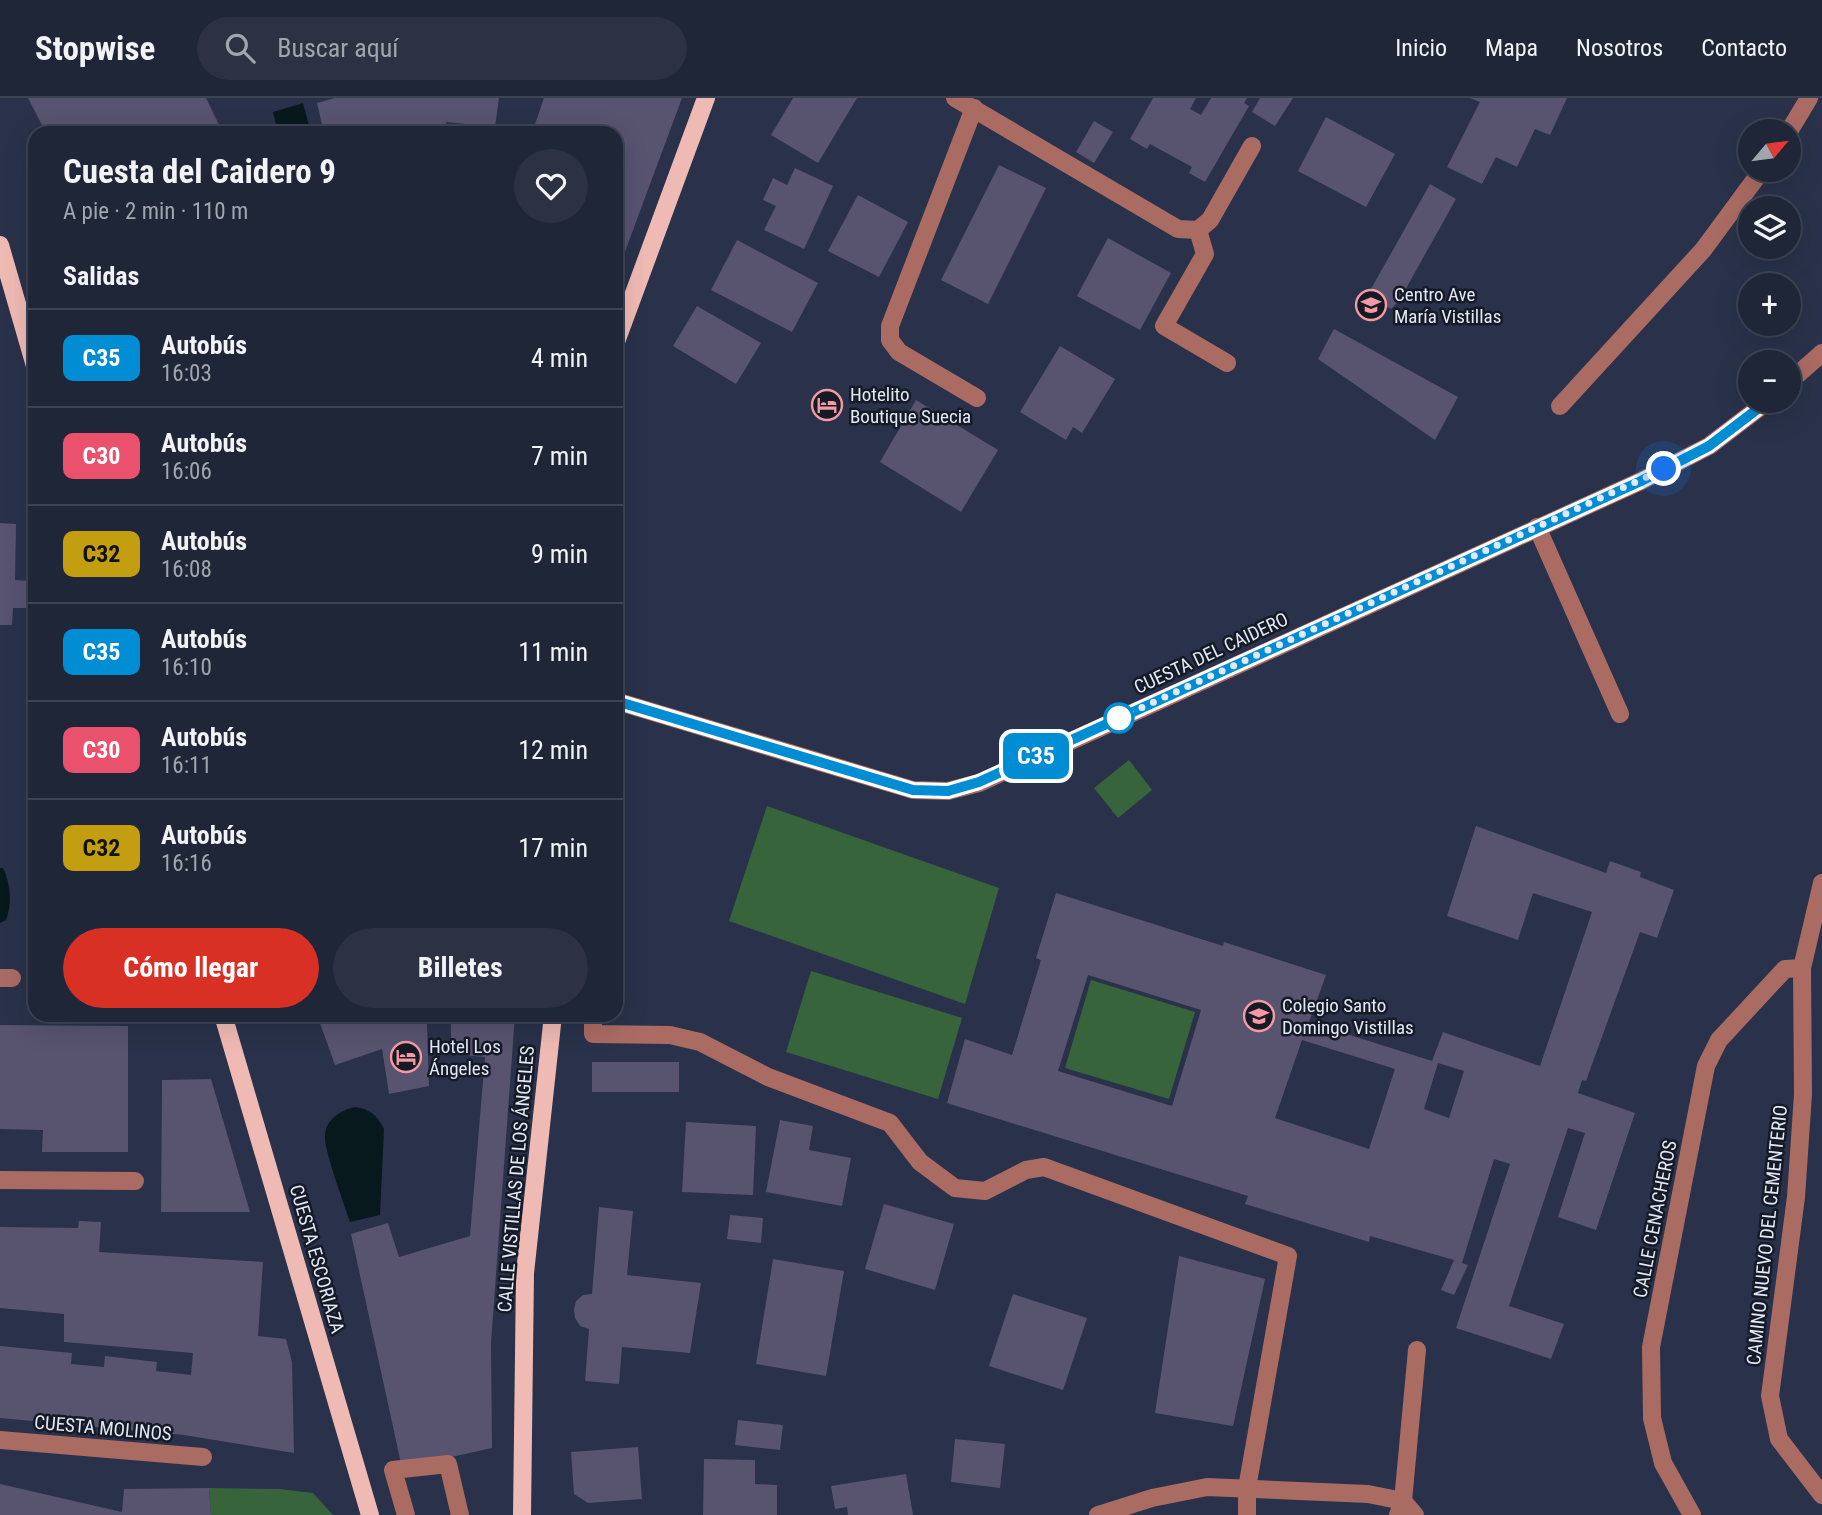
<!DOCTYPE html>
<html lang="es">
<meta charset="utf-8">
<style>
body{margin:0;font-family:"Roboto Condensed",sans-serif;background:#2c3243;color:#f1f3f6;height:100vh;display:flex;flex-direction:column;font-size:26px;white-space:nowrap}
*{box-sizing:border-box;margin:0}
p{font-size:23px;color:#a1a5ae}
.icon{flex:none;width:38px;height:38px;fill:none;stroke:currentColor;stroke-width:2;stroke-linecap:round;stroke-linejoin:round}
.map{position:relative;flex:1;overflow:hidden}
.side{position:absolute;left:28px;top:28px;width:595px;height:896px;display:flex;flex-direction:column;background:#1f2638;border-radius:21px;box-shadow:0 7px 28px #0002,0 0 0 2px #3c4353}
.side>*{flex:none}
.badge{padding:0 14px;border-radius:10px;font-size:24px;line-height:46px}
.needle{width:46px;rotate:61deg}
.tools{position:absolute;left:1738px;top:21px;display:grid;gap:14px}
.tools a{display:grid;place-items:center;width:63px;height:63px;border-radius:50%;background:#1f2638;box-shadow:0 7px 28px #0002,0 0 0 2px #3c4353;font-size:35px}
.you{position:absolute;width:35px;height:35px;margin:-18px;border:5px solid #fff;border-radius:50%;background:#1a73e8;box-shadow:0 0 0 10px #1a73e833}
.map>.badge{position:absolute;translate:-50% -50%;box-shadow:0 0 0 4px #fff}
h2{padding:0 35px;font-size:26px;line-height:63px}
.round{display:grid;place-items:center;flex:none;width:74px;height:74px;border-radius:37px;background:#2c3243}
.summary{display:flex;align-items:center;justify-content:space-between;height:119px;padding:0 35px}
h1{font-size:33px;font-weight:700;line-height:52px}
.primary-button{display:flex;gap:14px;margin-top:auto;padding:14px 35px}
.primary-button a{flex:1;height:80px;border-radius:42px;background:#d93025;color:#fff;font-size:28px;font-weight:700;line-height:80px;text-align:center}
.primary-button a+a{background:#2c3243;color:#f1f3f6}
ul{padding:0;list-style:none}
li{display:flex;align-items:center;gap:21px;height:98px;padding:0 35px;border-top:2px solid #3c4353}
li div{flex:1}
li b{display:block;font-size:26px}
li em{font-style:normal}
li .badge{min-width:77px;font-weight:700;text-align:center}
header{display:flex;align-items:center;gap:42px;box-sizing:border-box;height:98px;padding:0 35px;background:#1f2638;border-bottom:2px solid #3c4353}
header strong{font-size:33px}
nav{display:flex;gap:38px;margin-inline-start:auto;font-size:24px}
.search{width:490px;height:63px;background:#2c3243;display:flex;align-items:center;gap:18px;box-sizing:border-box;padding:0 24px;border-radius:38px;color:#a1a5ae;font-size:26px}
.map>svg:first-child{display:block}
.green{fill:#38643c}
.water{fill:#08191e}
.building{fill:#58536f;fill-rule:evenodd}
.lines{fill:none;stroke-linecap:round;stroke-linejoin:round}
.minor{stroke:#aa6b63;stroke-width:18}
.major{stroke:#efbab3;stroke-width:18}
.line-casing{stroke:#fff;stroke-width:16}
.line{stroke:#008dd4;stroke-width:10}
.walk{stroke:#e1e8f8;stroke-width:7;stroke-dasharray:0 12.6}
.stop-dot{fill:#fff;stroke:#008dd4;stroke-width:3.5}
.labels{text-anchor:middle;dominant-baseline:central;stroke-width:5;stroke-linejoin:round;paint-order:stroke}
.poi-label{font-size:19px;fill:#e1e8f8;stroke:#161a25;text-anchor:start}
.street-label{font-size:19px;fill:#e1e8f8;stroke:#161a25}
</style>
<header>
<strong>Stopwise</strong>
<div class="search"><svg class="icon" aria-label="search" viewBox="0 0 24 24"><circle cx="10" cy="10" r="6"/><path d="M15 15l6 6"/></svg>Buscar aquí</div>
<nav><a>Inicio</a><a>Mapa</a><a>Nosotros</a><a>Contacto</a></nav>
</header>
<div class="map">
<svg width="1822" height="1417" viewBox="0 0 1822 1417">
<rect width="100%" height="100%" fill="#29324a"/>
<g class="green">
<polygon points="1129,662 1152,692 1118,720 1094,690"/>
<polygon points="767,708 999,790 965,906 729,823"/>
<polygon points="811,873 962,920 938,1001 786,954"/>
<polygon points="1091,882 1195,914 1169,1001 1065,970"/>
<polygon points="209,1390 279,1391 313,1395 333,1417 211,1417"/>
</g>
<g class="water">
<polygon points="303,5 311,35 278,35 273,14"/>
<path d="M0,770H3C11,786 12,806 6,822L0,825Z"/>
<path d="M355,1009C370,1011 377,1017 384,1031L380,1117L350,1124C345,1108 323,1050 325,1037C326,1021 341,1012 355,1009Z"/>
</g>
<g class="building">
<polygon points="28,0 206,0 223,35 46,35"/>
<polygon points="335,0 499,0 495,29 446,24 446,35 324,35 317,5"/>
<polygon points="544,0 682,0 616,178 616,35 532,35"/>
<polygon points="793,0 857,0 818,65 771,37"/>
<polygon points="1153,0 1196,0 1190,11 1201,17 1211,0 1247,0 1244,5 1249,8 1205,84 1189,75 1192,69 1150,46 1147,51 1130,41"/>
<polygon points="1260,0 1293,0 1275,28 1252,14"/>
<polygon points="1470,0 1567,0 1550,37 1535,31 1517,69 1496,59 1482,86 1447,69 1480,4"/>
<polygon points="1326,19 1395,56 1366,109 1298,73"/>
<polygon points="1094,23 1113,34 1094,65 1076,54"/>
<polygon points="999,67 1046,90 988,206 941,182"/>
<polygon points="795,70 833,88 804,151 764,132 776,108 763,102 773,80 787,87"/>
<polygon points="1430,86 1456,101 1399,203 1391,211 1367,198"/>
<polygon points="858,97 908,124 879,179 828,153"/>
<polygon points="1108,140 1171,175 1140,232 1077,198"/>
<polygon points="737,142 818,185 792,234 711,192"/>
<polygon points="697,208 761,245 736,286 673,248"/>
<polygon points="1334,231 1458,299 1435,342 1318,261"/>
<polygon points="1060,248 1115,281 1082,335 1073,329 1066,342 1020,314"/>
<polygon points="916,302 998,352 961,414 880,364"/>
<polygon points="0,425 16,426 15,482 32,483 31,510 13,510 12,527 0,527"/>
<polygon points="616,643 622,644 617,665 616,665"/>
<path d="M1476,728L1606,775L1610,763L1641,774L1640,779L1674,792L1657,840L1640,834L1586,983L1582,982L1578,995L1635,1015L1596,1132L1558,1119L1585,1035L1568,1030L1509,1208L1564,1226L1551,1261L1456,1230L1510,1066L1494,1061L1462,1165L1468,1167L1454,1197L1441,1192L1454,1162L1370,1138L1369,1144L1245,1106L1248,1098L947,1005L965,941L1012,957L1041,862L1036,860L1056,795L1223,848L1224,844L1326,877L1309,924L1432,963L1443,934L1540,968L1592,814L1533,795L1518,842L1447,818ZM1088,877L1201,912L1172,1008L1058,973ZM1302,942L1395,971L1369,1051L1275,1020ZM1438,965L1464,973L1449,1020L1424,1011Z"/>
<polygon points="317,917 424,917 427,926 429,988 389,996 382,951 335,967"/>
<polygon points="451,917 515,917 491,1245 492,1350 402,1370 351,1136 388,1125 399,1159 470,1138 485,959 451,956"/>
<polygon points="0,927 128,928 128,1054 42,1054 43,1032 0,1031"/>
<rect x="592" y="964" width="87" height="30"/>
<polygon points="211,981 250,1114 161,1114 162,982"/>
<polygon points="780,1022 813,1028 809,1052 851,1060 842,1108 766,1094"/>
<polygon points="686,1024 756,1028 753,1097 682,1094"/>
<polygon points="884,1106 954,1126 935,1192 865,1171"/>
<polygon points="599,1109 633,1113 627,1177 701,1185 690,1255 622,1249 619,1286 585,1283 589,1231 580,1228 575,1220 574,1211 576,1203 583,1197 592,1196"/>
<polygon points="730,1117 763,1120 761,1145 727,1141"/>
<polygon points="79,1123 101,1124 99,1154 263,1164 258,1238 286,1241 292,1264 294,1355 184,1337 0,1320 0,1248 72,1255 71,1266 104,1269 105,1258 157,1264 156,1273 191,1277 193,1255 64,1244 64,1216 0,1210 0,1129 78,1130"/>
<polygon points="1179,1158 1265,1181 1233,1328 1155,1315"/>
<polygon points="773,1161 844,1173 826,1278 756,1266"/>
<polygon points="1013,1196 1087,1220 1063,1292 989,1268"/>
<polygon points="738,1322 783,1327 780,1352 735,1347"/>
<polygon points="955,1341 1005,1346 1000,1390 951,1384"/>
<polygon points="638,1349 642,1401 588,1405 574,1396 571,1354"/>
<polygon points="704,1361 755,1362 755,1386 777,1387 777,1417 703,1417"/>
<polygon points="906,1376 913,1417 848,1417 847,1409 835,1411 831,1388"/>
<polygon points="0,1386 122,1414 124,1391 209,1390 211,1417 0,1417"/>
</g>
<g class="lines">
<g class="minor">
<polyline points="955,0 1178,131 1198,132 1210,122 1252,48"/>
<polyline points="974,10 890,228 890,242 899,254 977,300"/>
<polyline points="1788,35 1809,0"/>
<polyline points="1198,132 1205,156 1164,228 1227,265"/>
<polyline points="1788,285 1822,255"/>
<polyline points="1560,308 1703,152 1762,72"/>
<polyline points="1537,429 1620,616"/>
<polyline points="616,603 913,692 948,693 979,685 1641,383 1709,348 1768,303"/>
<polyline points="1822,785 1802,870 1803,996 1796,1099 1770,1298 1779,1341 1822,1397"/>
<polyline points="0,880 12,880"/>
<polyline points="593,917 593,936 670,937 700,944 768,979 890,1025 920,1064 955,1090 985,1093 1026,1072 1044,1069 1288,1158 1247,1390 1247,1417"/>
<polyline points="0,1082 135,1083"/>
<polyline points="0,1342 203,1359"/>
<polyline points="406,1417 393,1372 448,1366 460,1417"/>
<polyline points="1098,1417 1152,1400 1207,1389 1368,1396 1403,1403 1415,1417"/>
<polyline points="1398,1417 1403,1403 1417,1252"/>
<polyline points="1692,1417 1663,1365 1652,1320 1651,1249 1706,968 1719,942 1785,871 1802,870"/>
</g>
<g class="major">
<polyline points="0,147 35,268"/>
<polyline points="616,244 706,0"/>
<polyline points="223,917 370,1417"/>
<polyline points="522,1417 525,1175 553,917"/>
</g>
</g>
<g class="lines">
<g class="line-casing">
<polyline id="line" points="616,603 913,692 948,693 979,684 1641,383 1709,348 1768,303"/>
</g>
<use href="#line" class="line"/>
<polyline class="walk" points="1119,620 1664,371"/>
</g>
<defs>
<g id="school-ring" transform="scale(1.575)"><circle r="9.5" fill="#161a25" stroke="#f49aa4" stroke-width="1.5"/><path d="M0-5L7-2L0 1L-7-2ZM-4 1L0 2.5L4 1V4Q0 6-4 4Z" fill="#f49aa4"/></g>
<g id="hotel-ring" transform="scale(1.575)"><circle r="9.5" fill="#161a25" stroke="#f49aa4" stroke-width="1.5"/><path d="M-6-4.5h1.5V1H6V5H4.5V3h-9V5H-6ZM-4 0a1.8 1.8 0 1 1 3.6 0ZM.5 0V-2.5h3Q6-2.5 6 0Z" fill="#f49aa4"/></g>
</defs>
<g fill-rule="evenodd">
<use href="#school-ring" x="1371" y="207"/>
<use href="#hotel-ring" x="827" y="307"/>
<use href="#school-ring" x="1259" y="918"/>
<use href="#hotel-ring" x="406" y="959"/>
</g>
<circle class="stop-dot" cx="1119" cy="620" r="14"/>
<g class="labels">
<g class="poi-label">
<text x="1394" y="196">Centro Ave<tspan x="1394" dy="22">María Vistillas</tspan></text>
<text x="850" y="296">Hotelito<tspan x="850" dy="22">Boutique Suecia</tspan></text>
<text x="1282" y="907">Colegio Santo<tspan x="1282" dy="22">Domingo Vistillas</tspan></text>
<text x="429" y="948">Hotel Los<tspan x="429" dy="22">Ángeles</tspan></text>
</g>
<g class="street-label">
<text transform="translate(1211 555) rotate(-25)">CUESTA DEL CAIDERO</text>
<text transform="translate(516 1081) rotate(-85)">CALLE VISTILLAS DE LOS ÁNGELES</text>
<text transform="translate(1655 1121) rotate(-79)">CALLE CENACHEROS</text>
<text transform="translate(1767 1137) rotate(-84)">CAMINO NUEVO DEL CEMENTERIO</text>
<text transform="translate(317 1161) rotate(74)">CUESTA ESCORIAZA</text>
<text transform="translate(103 1330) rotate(5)">CUESTA MOLINOS</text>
</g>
</g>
</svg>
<div class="tools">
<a><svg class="needle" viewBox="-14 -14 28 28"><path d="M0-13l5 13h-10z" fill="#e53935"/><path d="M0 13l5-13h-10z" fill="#a1a5ae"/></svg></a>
<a><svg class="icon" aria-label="layers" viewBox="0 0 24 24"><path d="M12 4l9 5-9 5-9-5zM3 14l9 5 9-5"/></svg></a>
<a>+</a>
<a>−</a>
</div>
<div class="you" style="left:1664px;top:371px"></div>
<b class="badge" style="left:1036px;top:658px;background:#008dd4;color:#fff">C35</b>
<section class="side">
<div class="summary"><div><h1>Cuesta del Caidero 9</h1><p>A pie · 2 min · 110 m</p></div><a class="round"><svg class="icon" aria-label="heart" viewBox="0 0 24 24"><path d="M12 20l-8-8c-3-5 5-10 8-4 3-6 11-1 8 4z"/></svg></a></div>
<h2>Salidas</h2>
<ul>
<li><span class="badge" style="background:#008dd4;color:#fff">C35</span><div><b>Autobús</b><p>16:03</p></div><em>4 min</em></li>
<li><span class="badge" style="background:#e9516c;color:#fff">C30</span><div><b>Autobús</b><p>16:06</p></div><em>7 min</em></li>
<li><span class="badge" style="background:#c39e11;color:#111">C32</span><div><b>Autobús</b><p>16:08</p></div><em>9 min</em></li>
<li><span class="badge" style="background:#008dd4;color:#fff">C35</span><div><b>Autobús</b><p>16:10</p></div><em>11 min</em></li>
<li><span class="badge" style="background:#e9516c;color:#fff">C30</span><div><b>Autobús</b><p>16:11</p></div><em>12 min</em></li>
<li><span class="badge" style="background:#c39e11;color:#111">C32</span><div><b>Autobús</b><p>16:16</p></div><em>17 min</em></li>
</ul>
<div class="primary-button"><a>Cómo llegar</a><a>Billetes</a></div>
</section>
</div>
